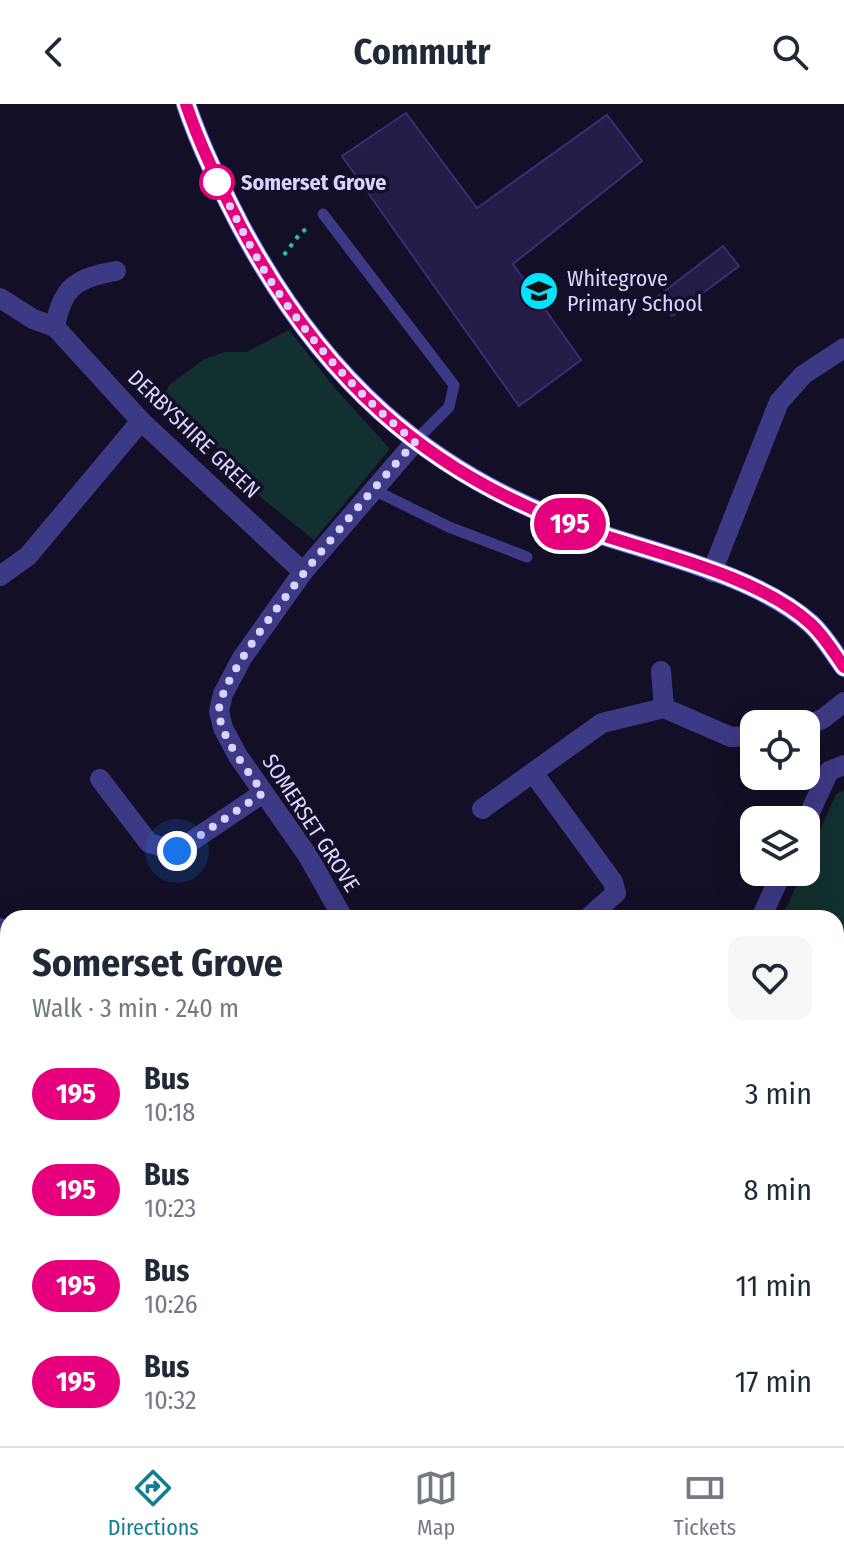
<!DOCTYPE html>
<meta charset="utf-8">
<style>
body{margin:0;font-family:"Fira Sans Condensed",sans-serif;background:#f6f6f7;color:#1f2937;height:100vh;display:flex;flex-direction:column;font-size:30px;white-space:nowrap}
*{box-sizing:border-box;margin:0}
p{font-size:26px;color:#747a83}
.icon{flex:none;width:44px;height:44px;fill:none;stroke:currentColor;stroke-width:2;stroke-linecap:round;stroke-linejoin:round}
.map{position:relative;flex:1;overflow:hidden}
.sheet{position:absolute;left:0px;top:806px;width:844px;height:536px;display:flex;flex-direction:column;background:#fff;border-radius:24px 24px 0 0;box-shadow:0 8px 32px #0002}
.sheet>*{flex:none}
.badge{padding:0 16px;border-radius:26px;font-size:28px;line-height:52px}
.tools{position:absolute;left:740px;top:606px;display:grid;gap:16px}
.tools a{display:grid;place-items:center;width:80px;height:80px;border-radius:16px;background:#fff;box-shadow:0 8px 32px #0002;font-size:40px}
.you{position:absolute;width:40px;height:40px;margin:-20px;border:6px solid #fff;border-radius:50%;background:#1a73e8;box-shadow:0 0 0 12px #1a73e833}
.map>.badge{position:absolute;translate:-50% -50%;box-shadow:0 0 0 4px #fff}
.round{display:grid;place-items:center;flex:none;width:84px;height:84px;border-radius:16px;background:#f6f6f7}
.headline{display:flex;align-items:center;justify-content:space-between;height:136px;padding:0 32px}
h1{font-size:38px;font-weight:700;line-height:60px}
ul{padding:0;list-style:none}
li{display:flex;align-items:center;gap:24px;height:96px;padding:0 32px}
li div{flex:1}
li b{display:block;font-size:30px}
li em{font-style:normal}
li .badge{min-width:88px;font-weight:700;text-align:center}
header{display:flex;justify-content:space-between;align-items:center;height:104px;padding:0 32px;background:#fff;font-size:36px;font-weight:700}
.tabs{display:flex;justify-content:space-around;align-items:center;height:112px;border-top:2px solid #e0e1e3;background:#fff;font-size:22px;color:#747a83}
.tabs a{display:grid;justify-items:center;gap:4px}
.tabs .selected{color:#117e91}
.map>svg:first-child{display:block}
.green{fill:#12302f}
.building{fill:#241b47;stroke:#3b2d73;stroke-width:2}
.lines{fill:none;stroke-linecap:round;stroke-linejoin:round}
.path{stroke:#2fb8b0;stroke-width:4;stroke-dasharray:4 6;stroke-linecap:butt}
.lane{stroke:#3d3a85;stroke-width:11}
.street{stroke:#3d3a85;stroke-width:20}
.secondary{stroke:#6f6bff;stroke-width:20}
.line-casing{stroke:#fff;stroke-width:18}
.line{stroke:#e6007e;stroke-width:12}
.walk{stroke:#d9d4ff;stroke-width:8;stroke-dasharray:0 14.4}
.stop-dot{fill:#fff;stroke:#e6007e;stroke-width:4}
.labels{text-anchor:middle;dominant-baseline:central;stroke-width:7;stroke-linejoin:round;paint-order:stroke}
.stop-label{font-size:22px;font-weight:bold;fill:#d9d4ff;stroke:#130f26;text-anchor:start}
.poi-label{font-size:22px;fill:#d9d4ff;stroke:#130f26;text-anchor:start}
.street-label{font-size:22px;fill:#d9d4ff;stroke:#130f26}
</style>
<header><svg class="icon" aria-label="back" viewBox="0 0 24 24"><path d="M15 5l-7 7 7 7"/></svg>Commutr<svg class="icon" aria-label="search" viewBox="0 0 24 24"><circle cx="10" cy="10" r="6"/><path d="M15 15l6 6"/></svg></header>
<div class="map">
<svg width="844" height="1342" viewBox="0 0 844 1342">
<rect width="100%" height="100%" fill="#130f26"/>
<g class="green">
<polygon points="289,226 334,283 390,345 314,436 253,387 217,344 194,325 171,311 164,301 165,290 169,281 205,255 225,248 246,248"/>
<polygon points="844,686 844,1075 836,1083 836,814 782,814 802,768 806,768 806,759 836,690"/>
<polygon points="397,1334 523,1334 519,1342 392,1342"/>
</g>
<g class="building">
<polygon points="406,9 477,104 607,11 642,57 513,160 581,256 519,302 342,52"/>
<polygon points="723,142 739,162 672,212 657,193"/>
</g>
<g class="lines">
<g class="path">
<polyline points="284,151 299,131 309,122"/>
<polyline points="836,922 844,893"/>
<polyline points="448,1342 453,1334"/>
</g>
<g class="lane">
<polyline points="323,110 454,281 449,303 415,337"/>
<polyline points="374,386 449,423 527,453"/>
</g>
<g class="street">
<polyline points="0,194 33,215 55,223 141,317 303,468"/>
<path d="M55,223C62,182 77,174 116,167"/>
<polyline points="712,468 779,298 803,271 844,244"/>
<polyline points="0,472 28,452 141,317"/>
<polyline points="661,567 664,604"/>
<polyline points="806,623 824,614 844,598"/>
<polyline points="534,670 613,778 616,789 588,814"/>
<polyline points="100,675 149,739 177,747 263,689"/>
<polyline points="482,705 602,619 664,604 731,633 754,632"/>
<polyline points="806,717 829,667 844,661"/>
<polyline points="343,814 308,752 238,652 223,624 219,607 223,590 242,554 303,468 415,338"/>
<polyline points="761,814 782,768"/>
<polyline points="0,824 8,829"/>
<polyline points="0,1104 6,1114 8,1156"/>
<polyline points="836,1271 844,1273"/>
<polyline points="0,1309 8,1307"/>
<polyline points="625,1342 629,1334"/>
</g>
<path class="secondary" d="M186,0C200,42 220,82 240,121C320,271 423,368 584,425C653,449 757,471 811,520C824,532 834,549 844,563"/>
</g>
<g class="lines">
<g class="line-casing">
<path id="line" d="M186,0C200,42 220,82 240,121C320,271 423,369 584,425C653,449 758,471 811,520C824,532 834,549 844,563"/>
</g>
<use href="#line" class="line"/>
<path class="walk" d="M177,747L263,689C248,666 222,637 219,609C215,564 379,378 415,338C362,294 317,245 278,188C254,153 236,113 216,75L217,78"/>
</g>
<defs>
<g id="school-disc" transform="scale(2)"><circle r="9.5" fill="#00e5ff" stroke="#130f26"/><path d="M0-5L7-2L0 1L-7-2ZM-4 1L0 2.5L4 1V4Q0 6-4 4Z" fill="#111"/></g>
</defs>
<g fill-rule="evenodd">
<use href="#school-disc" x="539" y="187"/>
</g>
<circle class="stop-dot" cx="217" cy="78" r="16"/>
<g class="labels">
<g class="stop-label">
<text x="241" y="78">Somerset Grove</text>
</g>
<g class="poi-label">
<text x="567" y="174">Whitegrove<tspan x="567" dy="25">Primary School</tspan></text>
</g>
<g class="street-label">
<text transform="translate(194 330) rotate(44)">DERBYSHIRE GREEN</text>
<text transform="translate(311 719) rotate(57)">SOMERSET GROVE</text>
</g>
</g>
</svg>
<div class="tools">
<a><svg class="icon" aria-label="locate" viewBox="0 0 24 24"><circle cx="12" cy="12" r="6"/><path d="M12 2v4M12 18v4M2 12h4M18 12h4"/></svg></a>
<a><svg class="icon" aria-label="layers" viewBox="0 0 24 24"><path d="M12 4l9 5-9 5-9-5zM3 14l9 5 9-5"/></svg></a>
</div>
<div class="you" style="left:177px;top:747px"></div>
<b class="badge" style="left:570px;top:420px;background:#e6007e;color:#fff">195</b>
<section class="sheet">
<div class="headline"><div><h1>Somerset Grove</h1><p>Walk · 3 min · 240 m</p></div><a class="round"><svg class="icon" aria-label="heart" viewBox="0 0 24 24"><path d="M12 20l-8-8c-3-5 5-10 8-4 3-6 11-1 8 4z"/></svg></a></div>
<ul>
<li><span class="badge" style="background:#e6007e;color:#fff">195</span><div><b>Bus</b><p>10:18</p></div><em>3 min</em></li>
<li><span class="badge" style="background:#e6007e;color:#fff">195</span><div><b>Bus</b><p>10:23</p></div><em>8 min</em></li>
<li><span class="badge" style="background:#e6007e;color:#fff">195</span><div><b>Bus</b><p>10:26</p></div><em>11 min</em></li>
<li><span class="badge" style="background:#e6007e;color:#fff">195</span><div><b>Bus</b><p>10:32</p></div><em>17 min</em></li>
</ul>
</section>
</div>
<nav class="tabs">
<a class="selected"><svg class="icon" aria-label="directions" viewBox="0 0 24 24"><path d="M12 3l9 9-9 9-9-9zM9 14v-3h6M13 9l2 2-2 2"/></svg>Directions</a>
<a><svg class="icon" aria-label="map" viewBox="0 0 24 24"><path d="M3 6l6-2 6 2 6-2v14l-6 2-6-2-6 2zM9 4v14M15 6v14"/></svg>Map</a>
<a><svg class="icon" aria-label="tickets" viewBox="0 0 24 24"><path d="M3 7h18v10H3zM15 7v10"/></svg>Tickets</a>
</nav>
